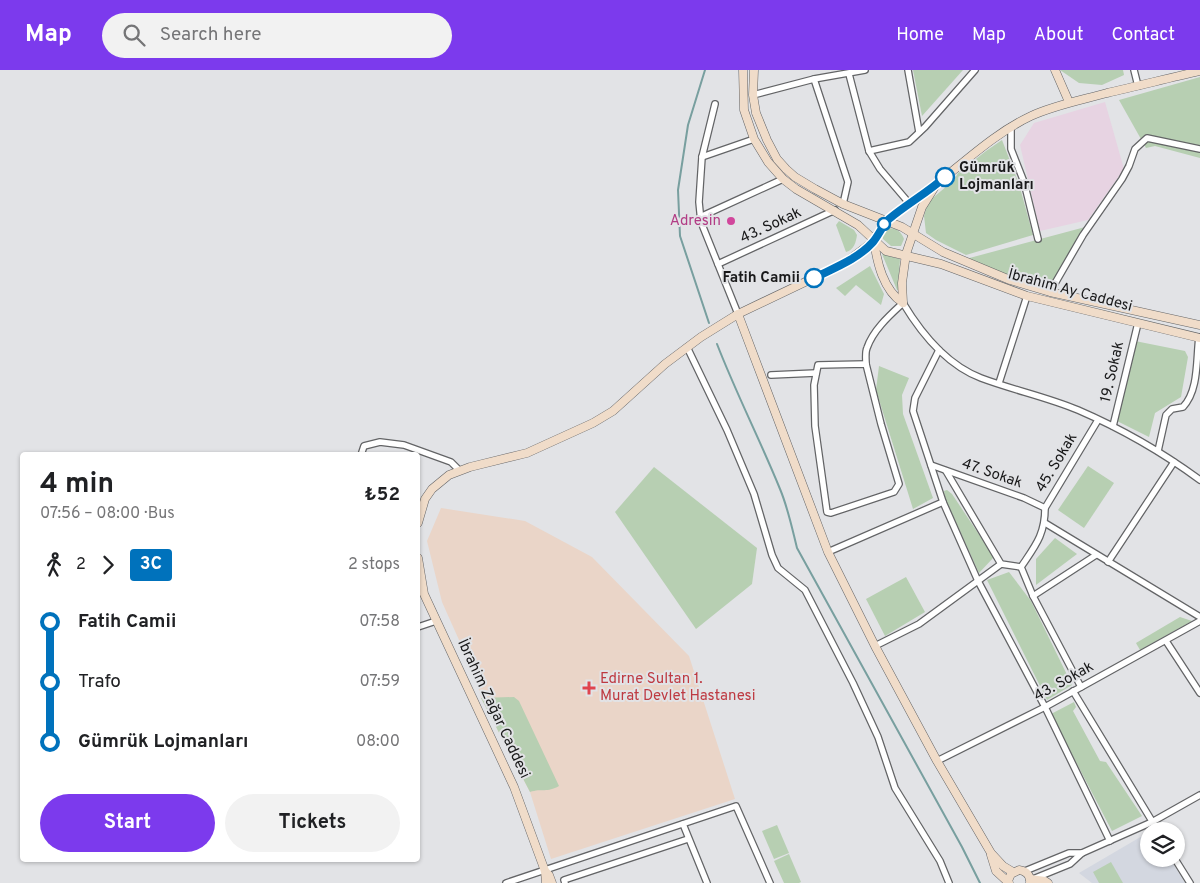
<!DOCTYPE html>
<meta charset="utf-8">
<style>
body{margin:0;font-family:Overpass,sans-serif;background:#f2f2f2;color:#202124;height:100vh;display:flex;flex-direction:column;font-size:19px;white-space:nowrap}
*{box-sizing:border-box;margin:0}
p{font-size:16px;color:#757577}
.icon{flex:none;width:28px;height:28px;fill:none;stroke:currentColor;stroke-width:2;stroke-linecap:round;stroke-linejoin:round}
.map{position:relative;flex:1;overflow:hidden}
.panel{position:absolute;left:20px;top:382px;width:400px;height:410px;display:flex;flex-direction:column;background:#fff;border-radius:5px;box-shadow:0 1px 4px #0004}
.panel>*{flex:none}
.badge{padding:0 10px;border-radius:4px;font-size:18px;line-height:32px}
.controls{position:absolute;left:1140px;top:752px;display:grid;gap:10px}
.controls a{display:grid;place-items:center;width:45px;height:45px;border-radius:50%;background:#fff;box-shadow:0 1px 4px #0004;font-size:25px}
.map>.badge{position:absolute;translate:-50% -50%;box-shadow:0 0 0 2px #fff}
.legs{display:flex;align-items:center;gap:8px;height:55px;padding:0 20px;font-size:16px}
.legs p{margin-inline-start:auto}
.headline{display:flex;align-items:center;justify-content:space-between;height:85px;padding:0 20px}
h1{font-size:28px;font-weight:700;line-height:38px}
.primary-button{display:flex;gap:10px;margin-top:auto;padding:10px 20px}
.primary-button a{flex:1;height:58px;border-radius:30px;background:#7c3aed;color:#fff;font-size:20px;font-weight:700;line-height:58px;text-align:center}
.primary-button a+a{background:#f2f2f2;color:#202124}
ul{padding:0 20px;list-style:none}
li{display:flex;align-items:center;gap:18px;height:60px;font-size:19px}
li i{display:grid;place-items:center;width:8px;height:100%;margin:0 6px;background:currentColor}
li i::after{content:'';width:12px;height:12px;margin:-6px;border:4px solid;border-radius:50%;background:#fff}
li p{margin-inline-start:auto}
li:first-child i{background:linear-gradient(#0000 50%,currentColor 0)}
li:last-child i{background:linear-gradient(currentColor 50%,#0000 0)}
header{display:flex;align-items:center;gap:30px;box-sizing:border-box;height:70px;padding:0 25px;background:#7c3aed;color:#fff}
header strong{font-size:24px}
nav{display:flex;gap:28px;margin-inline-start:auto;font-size:18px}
.search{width:350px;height:45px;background:#f2f2f2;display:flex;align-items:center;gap:12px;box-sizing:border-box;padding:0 18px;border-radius:28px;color:#757577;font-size:19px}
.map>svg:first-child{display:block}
.commercial{fill:#e7d3e2}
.built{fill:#d3d7e0}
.medical{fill:#ead5c8}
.green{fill:#b7cfb2}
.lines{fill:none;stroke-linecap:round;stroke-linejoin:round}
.stream{stroke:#789f9f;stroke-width:2}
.street-casing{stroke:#636466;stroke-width:8}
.secondary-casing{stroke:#636466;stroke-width:9}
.street{stroke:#fff;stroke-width:5.5}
.secondary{stroke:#f0dcc9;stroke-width:8}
.line-1-casing{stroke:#fff;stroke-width:11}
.line-1{stroke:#0072bc;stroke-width:8}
.stop-1-dot{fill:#fff;stroke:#0072bc;stroke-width:2.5}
.hotel-dot{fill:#d1479c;stroke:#e2e3e6;stroke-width:2}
.health-dot{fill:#e0444e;stroke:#e2e3e6;stroke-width:2}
.labels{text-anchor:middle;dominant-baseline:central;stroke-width:4;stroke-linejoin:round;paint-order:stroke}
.stop-label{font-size:15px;font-weight:bold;fill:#19191a;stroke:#e2e3e6;text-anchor:start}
.hotel-label{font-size:15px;fill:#b23c85;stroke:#e2e3e6;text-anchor:end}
.street-label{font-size:15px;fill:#19191a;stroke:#e2e3e6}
.health-label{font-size:15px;fill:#be3a42;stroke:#e2e3e6;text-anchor:start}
</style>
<header>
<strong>Map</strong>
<div class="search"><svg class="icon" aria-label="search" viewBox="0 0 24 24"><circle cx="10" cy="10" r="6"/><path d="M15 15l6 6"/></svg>Search here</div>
<nav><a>Home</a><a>Map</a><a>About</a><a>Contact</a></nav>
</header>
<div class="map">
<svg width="1200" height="813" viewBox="0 0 1200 813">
<rect width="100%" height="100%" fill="#e2e3e6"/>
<polygon class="commercial" points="1105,32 1124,99 1088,150 1040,161 1020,75 1034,53"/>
<polygon class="built" points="1149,762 1149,789 1170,789 1185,813 1092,813 1079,803"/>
<polygon class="medical" points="441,438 525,451 592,487 689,586 735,729 551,789 530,722 481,628 476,608 442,532 427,471"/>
<g class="green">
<polygon points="913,0 963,0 922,46"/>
<polygon points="1060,0 1123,0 1124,5 1102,15 1079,13"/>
<polygon points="1200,7 1200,88 1155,76 1146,78 1119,30"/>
<polygon points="1002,70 1019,114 1033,165 966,185 936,170 926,163 924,146 928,132 954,110 958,103 986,81"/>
<path d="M839,151L854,160L857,165C856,172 854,180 846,182L836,155Z"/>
<polygon points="1089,156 1050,222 962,190"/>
<path d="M888,158C896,158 901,161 904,169L901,176H891L883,169C882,163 884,161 888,158Z"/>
<polygon points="882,184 900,189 898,220 897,220"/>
<polygon points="870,196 884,224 881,235 856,215 845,226 836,218"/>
<polygon points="1135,271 1185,281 1188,287 1181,327 1155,343 1149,367 1117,351"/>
<polygon points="879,296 909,308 902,325 903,344 933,428 913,439 876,320"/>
<polygon points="1088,396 1114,413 1084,458 1058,440"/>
<polygon points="654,397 757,478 752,514 696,559 615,442"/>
<polygon points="947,420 952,424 994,487 979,503 945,428 944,421"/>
<polygon points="1055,468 1077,484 1036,515 1036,489"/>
<polygon points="1009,502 1031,531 1072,615 1047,630 987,510"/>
<polygon points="906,507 925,542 885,566 866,529"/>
<polygon points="1180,547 1192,551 1140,580 1136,573"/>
<path d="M514,627L519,631L559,716C547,723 542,718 530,722L481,628Z"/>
<polygon points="1074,632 1076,637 1073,641 1100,691 1106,692 1142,746 1112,761 1051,644"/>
<polygon points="777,755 789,783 774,789 762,761"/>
<polygon points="789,784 801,812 799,813 784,813 774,791"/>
<polygon points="1111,792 1123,813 1099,813 1093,802"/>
</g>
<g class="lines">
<g class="stream">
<polyline points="705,0 688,55 678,120 680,166 709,253"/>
<path d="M717,274C736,323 760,370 780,419C788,438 792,458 797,478L962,777L980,813"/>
</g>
<g class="street-casing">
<g id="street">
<polyline points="908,0 919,62"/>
<polyline points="1134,0 1138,16"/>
<polyline points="849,4 869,81 880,99 909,133"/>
<polyline points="814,9 848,112 843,134"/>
<polyline points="753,25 814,9 865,0"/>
<polyline points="715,34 702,87 699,132 701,152 738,244"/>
<polyline points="1011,57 1011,79 1024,112 1038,169"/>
<polyline points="869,81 909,72 925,57 975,0"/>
<polyline points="702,87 754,69"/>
<polyline points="700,147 783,109"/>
<polyline points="718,194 835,140"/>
<polyline points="1050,222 1083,165 1122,109 1129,96 1135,79 1147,68 1200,79"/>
<polyline points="687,277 727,360 754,424 772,485 778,498 805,520 853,613 878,667 895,718 940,791 949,813"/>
<polyline points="939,280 915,328 913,341 943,432 978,511 1045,637 1110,771"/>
<path d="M866,294C866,289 865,282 867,278C873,260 890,245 903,233C921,263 947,295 981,308C1013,320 1047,327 1078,340C1122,359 1162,382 1200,410"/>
<polygon points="866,294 881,354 899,414 894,422 831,443 827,442 815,356 814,315 818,295"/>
<polyline points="771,305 816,303"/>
<polyline points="999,313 1027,226"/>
<polyline points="1113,356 1138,253"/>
<path d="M1158,381L1166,345L1172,339L1183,337C1199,320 1196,290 1199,267"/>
<polyline points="361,385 364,376 380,372 404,375 451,392 459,400"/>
<polyline points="931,395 1024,428 1045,438"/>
<polyline points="946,401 1001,494 1021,497"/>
<polyline points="1045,453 1200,547"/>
<polyline points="828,482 943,432"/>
<polyline points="1108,492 1174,392"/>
<polyline points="1033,526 1096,485"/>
<polyline points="418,557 436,551"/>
<polyline points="1166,571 1200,623"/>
<polyline points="875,576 919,554 1001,494"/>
<path d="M1081,617L1033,526L1021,497C1035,476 1045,465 1045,438L1098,350"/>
<polyline points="1073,621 1158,761"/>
<polyline points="937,691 1045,637 1200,551"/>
<polyline points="683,754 707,813"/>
<polyline points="1175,789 1190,813"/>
<polyline points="1025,801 1069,783 1082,783"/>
<polyline points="1033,809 1070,794 1082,783 1152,752 1200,725"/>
<polyline points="506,813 736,736 770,813"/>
<polyline points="565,813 564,810 688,769"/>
</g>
</g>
<g class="secondary-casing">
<g id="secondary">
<polyline points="743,0 744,40 754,69 768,92 783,109 796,119 858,155 886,181 941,194 1027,226 1200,268"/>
<polyline points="754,0 753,25 756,43 767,70 777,89 786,99 795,107 815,119 843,134 902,157 943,182 1010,210 1050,222 1200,255"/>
<polyline points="1055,0 1069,32"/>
<path d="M903,233C883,220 877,192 874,171C886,144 913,132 935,115C966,91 995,63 1031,46C1055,35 1082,30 1107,23C1138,16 1169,8 1200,1"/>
<polyline points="903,233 902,213 906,184 922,137 934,118"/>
<polyline points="738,244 828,482 875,576 937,691 991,783 1003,796 1013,802"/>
<polyline points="418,453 425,429 432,419 449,405 470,397 527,383 593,353 613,341 665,294 701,267 738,244 845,193 874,171"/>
<polyline points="418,488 424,524 514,717 545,801 546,813"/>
<polyline points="991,785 996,801 1009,813"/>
<polyline points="545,801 549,805 552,813"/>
<polyline points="1030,809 1045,811 1048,813"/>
<path d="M1007,813L1011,804L1019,800C1026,801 1031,805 1030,813"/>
</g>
</g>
<use href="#street" class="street"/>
<use href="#secondary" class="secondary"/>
</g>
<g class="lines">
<g class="line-1-casing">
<path id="line-1" d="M814,208C834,198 858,189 873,172C879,165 882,156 889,149C907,134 927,123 945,107"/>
</g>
<use href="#line-1" class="line-1"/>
</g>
<g class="stop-1-dot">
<circle cx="945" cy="107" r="9"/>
<circle cx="884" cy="154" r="6"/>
<circle cx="814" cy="208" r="9"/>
</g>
<circle class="hotel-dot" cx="731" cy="151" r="5"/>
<path class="health-dot" d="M586.5 610.5h5v5h5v5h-5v5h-5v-5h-5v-5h5z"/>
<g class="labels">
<g class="stop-label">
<text x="959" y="98">Gümrük<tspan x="959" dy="17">Lojmanları</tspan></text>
<text x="800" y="208" text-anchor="end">Fatih Camii</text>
</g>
<g class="hotel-label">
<text x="721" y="151">Adresin</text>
</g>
<g class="street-label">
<text transform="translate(771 156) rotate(-25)">43. Sokak</text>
<text transform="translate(1070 221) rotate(15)">İbrahim Ay Caddesi</text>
<text transform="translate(1113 302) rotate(-77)">19. Sokak</text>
<text transform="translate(1057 393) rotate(-59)">45. Sokak</text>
<text transform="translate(992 404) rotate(19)">47. Sokak</text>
<text transform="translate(1064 612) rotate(-29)">43. Sokak</text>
<text transform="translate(493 639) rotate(65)">İbrahim Zağar Caddesi</text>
</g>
<g class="health-label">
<text x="600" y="609">Edirne Sultan 1.<tspan x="600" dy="17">Murat Devlet Hastanesi</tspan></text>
</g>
</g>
</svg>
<div class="controls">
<a><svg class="icon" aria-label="layers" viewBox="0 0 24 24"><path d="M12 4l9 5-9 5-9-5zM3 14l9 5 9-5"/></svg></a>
</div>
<section class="panel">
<div class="headline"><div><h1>4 min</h1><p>07:56 – 08:00 · Bus</p></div><b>₺52</b></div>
<div class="legs"><svg class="icon" aria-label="walk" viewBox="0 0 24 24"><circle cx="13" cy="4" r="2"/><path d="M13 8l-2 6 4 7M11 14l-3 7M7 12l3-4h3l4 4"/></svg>2<svg class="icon" aria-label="forward" viewBox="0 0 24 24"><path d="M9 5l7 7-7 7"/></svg><b class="badge" style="background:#0072bc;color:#fff">3C</b><p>2 stops</p></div>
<ul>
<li><i style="color:#0072bc"></i><b>Fatih Camii</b><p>07:58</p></li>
<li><i style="color:#0072bc"></i><span>Trafo</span><p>07:59</p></li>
<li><i style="color:#0072bc"></i><b>Gümrük Lojmanları</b><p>08:00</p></li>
</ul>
<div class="primary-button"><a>Start</a><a>Tickets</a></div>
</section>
</div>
